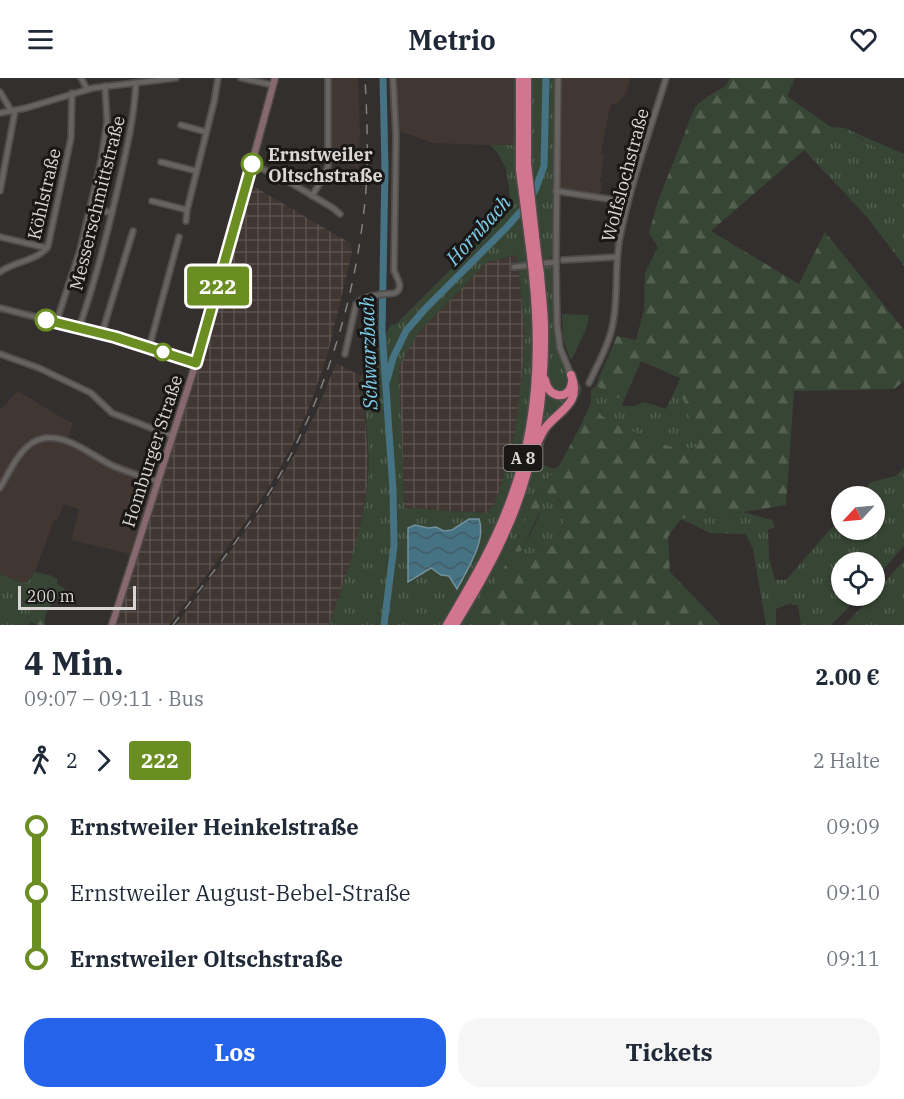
<!DOCTYPE html>
<html lang="de">
<meta charset="utf-8">
<style>
body{margin:0;font-family:"IBM Plex Serif",serif;background:#f6f6f7;color:#1f2937;height:100vh;display:flex;flex-direction:column;font-size:22px;white-space:nowrap}
*{box-sizing:border-box;margin:0}
p{font-size:20px;color:#747a83}
.icon{flex:none;width:33px;height:33px;fill:none;stroke:currentColor;stroke-width:2;stroke-linecap:round;stroke-linejoin:round}
.map{position:relative;height:547px;overflow:hidden}
.drawer{display:flex;flex-direction:column;background:#fff;flex:1}
.drawer>*{flex:none}
.badge{padding:0 12px;border-radius:4px;font-size:21px;line-height:39px}
.needle{width:39px;rotate:244deg}
.fabs{position:absolute;left:831px;top:408px;display:grid;gap:12px}
.fabs a{display:grid;place-items:center;width:54px;height:54px;border-radius:50%;background:#fff;box-shadow:0 2px 4px #0004;font-size:30px}
.scale{position:absolute;left:18px;bottom:15px;width:118px;box-sizing:border-box;padding-left:6px;border:3px solid #d9d6d5;border-top:0;font-size:16px;line-height:21px;white-space:nowrap;color:#d9d6d5;-webkit-text-stroke:4px #1a1817;paint-order:stroke}
.map>.badge{position:absolute;translate:-50% -50%;box-shadow:0 0 0 3px #fff}
.legs{display:flex;align-items:center;gap:9px;height:66px;padding:0 24px;font-size:20px}
.legs p{margin-inline-start:auto}
.headline{display:flex;align-items:center;justify-content:space-between;height:102px;padding:0 24px}
h1{font-size:33px;font-weight:700;line-height:45px}
.primary-button{display:flex;gap:12px;margin-top:auto;padding:12px 24px}
.primary-button a{flex:1;height:69px;border-radius:24px;background:#2563eb;color:#fff;font-size:24px;font-weight:700;line-height:69px;text-align:center}
.primary-button a+a{background:#f6f6f7;color:#1f2937}
ul{padding:0 24px;list-style:none}
li{display:flex;align-items:center;gap:21px;height:66px;font-size:22px}
li i{display:grid;place-items:center;width:9px;height:100%;margin:0 8px;background:currentColor}
li i::after{content:'';width:15px;height:15px;margin:-8px;border:4px solid;border-radius:50%;background:#fff}
li p{margin-inline-start:auto}
li:first-child i{background:linear-gradient(#0000 50%,currentColor 0)}
li:last-child i{background:linear-gradient(currentColor 50%,#0000 0)}
header{display:flex;justify-content:space-between;align-items:center;height:78px;padding:0 24px;background:#fff;font-size:27px;font-weight:700}
.map>svg:first-child{display:block}
.built{fill:#403632}
.industrial{fill:url(#industrial-grid)}
.grass{fill:url(#grass-tufts)}
.forest{fill:url(#forest-firs)}
.park{fill:#374634}
.water{fill:url(#water-waves);stroke:#72919c;stroke-width:1.5}
.lines{fill:none;stroke-linecap:round;stroke-linejoin:round}
.river{stroke:#467384;stroke-width:7}
.minor-casing{stroke:#504c4b;stroke-width:8}
.tertiary-casing{stroke:#504c4b;stroke-width:8}
.secondary-casing{stroke:#504c4b;stroke-width:9}
.motorway-casing{stroke:#504c4b;stroke-width:11}
.minor{stroke:#676361;stroke-width:4.5}
.tertiary{stroke:#676361;stroke-width:5}
.secondary{stroke:#87686f;stroke-width:6}
.motorway{stroke:#d2758f;stroke-width:8}
.rail{stroke:#83807f;stroke-width:1.5;stroke-dasharray:10 10;stroke-linecap:butt}
.motorway-bridge-casing{stroke:#504c4b;stroke-width:11;stroke-linecap:butt}
.motorway-bridge{stroke:#d2758f;stroke-width:8}
.line-1-casing{stroke:#fff;stroke-width:14}
.line-1{stroke:#6b8e23;stroke-width:9}
.stop-1-dot{fill:#fff;stroke:#6b8e23;stroke-width:3}
.labels{text-anchor:middle;dominant-baseline:central;stroke-width:6;stroke-linejoin:round;paint-order:stroke}
.shield{fill:#1a1817;stroke:#a09d9c;stroke-width:1.5}
.shield-label{font-size:16px;font-weight:bold;fill:#d9d6d5}
.stop-label{font-size:18px;font-weight:bold;fill:#d9d6d5;stroke:#1a1817;text-anchor:start}
.street-label{font-size:18px;fill:#d9d6d5;stroke:#1a1817}
.water-label{font-size:20px;font-style:italic;fill:#7ecce8;stroke:#1a1817}
</style>
<header><svg class="icon" aria-label="menu" viewBox="0 0 24 24"><path d="M4 6h16M4 12h16M4 18h16"/></svg>Metrio<svg class="icon" aria-label="heart" viewBox="0 0 24 24"><path d="M12 20l-8-8c-3-5 5-10 8-4 3-6 11-1 8 4z"/></svg></header>
<div class="map">
<svg width="904" height="547" viewBox="0 0 904 547">
<defs>
<pattern id="industrial-grid" width="8" height="8" patternUnits="userSpaceOnUse" patternTransform="scale(1.5)"><rect width="8" height="8" fill="#403632"/><path d="M0 4h8M4 0v8" fill="none" stroke="#5b524f"/></pattern>
<pattern id="grass-tufts" width="24" height="20" patternUnits="userSpaceOnUse" patternTransform="scale(1.5)"><rect width="24" height="20" fill="#374634"/><path d="M3 7l-1-3M5 7V3M7 7l1-3M15 17l-1-3M17 17v-4M19 17l1-3" fill="none" stroke="#536050"/></pattern>
<pattern id="forest-firs" width="22" height="20" patternUnits="userSpaceOnUse" patternTransform="scale(1.5)"><rect width="22" height="20" fill="#374634"/><path d="M5 1l3.5 6h-7zM16 11l3.5 6h-7z" fill="#536050"/></pattern>
<pattern id="water-waves" width="16" height="10" patternUnits="userSpaceOnUse" patternTransform="scale(1.5)"><rect width="16" height="10" fill="#467384"/><path d="M0 5q4-4 8 0t8 0" fill="none" stroke="#445c65"/></pattern>
</defs>
<rect width="100%" height="100%" fill="#332f2e"/>
<g class="built">
<polygon points="330,0 358,0 360,52 358,91 330,75"/>
<polygon points="392,0 514,0 513,68 433,65 393,51"/>
<polygon points="561,0 631,0 626,15 618,25 612,26 610,29 601,75 604,77 600,103 602,105 600,117 559,110"/>
<polygon points="18,313 64,341 73,345 68,359 111,382 155,399 130,476 71,462 79,431 64,426 57,443 54,442 35,494 28,504 22,505 0,496 0,332"/>
</g>
<g class="industrial">
<polygon points="248,105 350,165 352,174 328,275 310,327 292,368 266,414 235,459 169,547 117,547 210,247"/>
<polygon points="518,177 528,183 529,190 519,192 525,257 522,298 514,360 499,414 494,427 487,435 404,430 399,288 418,255 487,184"/>
<polygon points="336,285 361,298 368,376 367,407 357,465 329,547 176,547 263,429 298,371 319,328"/>
</g>
<g class="grass">
<path d="M514,0H555L553,177L548,182L518,185L517,177L487,184L418,255L399,288L404,430L487,435L494,427L499,414L514,360L522,298L525,257L519,192L548,188L551,189L552,192L555,263H561L564,273L582,312C575,329 562,336 552,350C545,360 542,373 538,385L554,391L552,397L545,403L535,418L523,450L513,472H522C527,462 538,443 540,434C540,428 536,421 540,416C547,408 562,425 565,431C568,438 560,460 555,465C549,471 516,481 507,484L472,547H329C345,501 361,457 367,409C372,374 364,333 361,298L374,282L377,273L391,246L395,247L512,130L506,90L497,74L490,67H513Z"/>
<polygon points="831,49 845,50 858,56 857,59 883,73 904,92 904,188 867,139 804,72"/>
<path d="M678,306L681,311L682,318L700,360L698,367C694,370 690,372 685,371C663,370 629,351 608,342L601,337L596,325H591V311L594,310L596,307L606,315L624,322L622,328H634L645,324L666,331Z"/>
<polygon points="904,389 904,468 875,501 874,484 842,484 842,518 860,518 831,547 801,547 798,527 792,527 791,525 776,531 776,547 766,547 753,471 746,456 710,455 681,441 702,436 743,434 772,442 775,449 768,452 769,480 775,502 786,502 841,439 842,452 874,452 874,418 859,418 871,404 896,398"/>
<polygon points="904,482 904,547 845,547 872,518 874,518 875,515"/>
<path d="M35,494L49,497L57,501V506C46,508 45,514 40,522C33,533 25,531 30,547H0V496L22,505L28,504Z"/>
</g>
<g class="forest">
<path d="M730,0H795L787,18L831,49L711,153L799,206L825,154L904,252V303L894,311L794,313L786,427L743,434L702,436L681,441L668,459L670,494L721,547H472L507,484C520,479 541,474 552,467C559,463 568,441 565,433C563,425 557,419 550,416C547,415 544,413 541,415C535,419 540,427 540,433L522,472L518,474L513,472L523,450L535,418L545,403L552,398L554,391L559,388L581,347L591,325H596L601,337L608,342C629,351 663,370 685,371C690,372 694,370 698,367L700,359L681,317V311L678,306L680,300L641,283L624,322L606,315L596,307L617,258L636,262L644,232L645,195L658,169L649,155L658,123L695,29L708,18L726,8Z"/>
<polygon points="858,56 904,76 904,92 883,73 857,58"/>
<path d="M57,506C63,509 67,511 67,518L59,517C52,527 42,535 46,547H38L29,544C26,531 34,531 40,523C45,515 46,508 57,506Z"/>
</g>
<polygon class="park" points="562,236 589,237 586,251 572,281 570,281 563,261"/>
<path class="water" d="M469,441H479C487,462 467,492 457,511L449,498L441,497L431,490L408,504V450L415,447L428,450L436,449L444,453L452,452Z"/>
<g class="lines">
<g class="river">
<polyline points="383,0 385,91 382,253 393,412 394,468 384,547"/>
<polyline points="387,302 393,280 406,253 425,231 506,150 529,124 536,110 544,88 546,0"/>
</g>
<g class="minor-casing">
<g id="minor">
<polyline points="81,0 87,11"/>
<polyline points="241,0 273,7"/>
<polyline points="0,14 9,29 10,33"/>
<polyline points="0,35 26,30 93,10 176,0"/>
<polyline points="181,47 206,54"/>
<polyline points="161,84 196,93"/>
<polyline points="252,86 286,102 333,130 340,136"/>
<polyline points="0,113 15,33"/>
<polyline points="556,113 628,124"/>
<polyline points="312,118 324,98 328,88 328,0"/>
<polyline points="152,123 187,132"/>
<polyline points="91,130 112,135"/>
<polyline points="186,143 187,132 214,24 218,0"/>
<polyline points="0,159 47,170"/>
<polyline points="563,182 617,179"/>
<polyline points="514,189 556,184"/>
<path d="M0,194C15,183 40,182 48,168L71,60L72,15"/>
<polyline points="0,230 115,259 196,285"/>
<polyline points="56,245 80,172 101,83 107,43 105,8"/>
<path d="M79,250C95,204 107,157 118,109C126,74 134,41 136,5"/>
<polyline points="102,255 133,153"/>
<polyline points="149,270 179,159"/>
<polyline points="0,276 39,290 91,315 112,335 172,358"/>
<path d="M345,276L356,226C365,216 383,217 395,215C405,209 396,200 394,192L396,58L393,0"/>
<path d="M589,305C597,287 608,269 612,250C619,220 614,189 620,159C631,104 650,53 666,0"/>
<path d="M0,410C9,395 17,375 32,365C59,348 90,377 113,388C127,394 143,399 157,403"/>
</g>
</g>
<g class="tertiary-casing">
<polyline id="tertiary" points="558,0 556,184 557,247 560,270 571,297"/>
</g>
<g class="secondary-casing">
<polyline id="secondary" points="112,547 209,244 275,0"/>
</g>
<g class="motorway-casing">
<g id="motorway">
<polyline points="520,0 520,92 531,177"/>
<polyline points="527,0 527,86 537,176"/>
<path d="M545,302C548,321 570,323 572,304"/>
<path d="M537,366C539,361 542,354 546,349C561,331 582,325 571,297"/>
<path d="M447,547C471,506 495,466 511,421C538,348 541,273 533,196"/>
<path d="M455,547C473,517 491,487 505,455C534,392 545,319 544,250C544,232 541,214 540,196"/>
</g>
</g>
<use href="#minor" class="minor"/>
<use href="#tertiary" class="tertiary"/>
<use href="#secondary" class="secondary"/>
<use href="#motorway" class="motorway"/>
<path class="rail" d="M173,547C210,497 250,449 281,395C327,313 356,217 365,123C369,82 367,41 365,0"/>
<g class="motorway-bridge-casing">
<g id="motorway-bridge">
<polyline points="537,176 540,196"/>
<polyline points="531,177 533,196"/>
</g>
</g>
<use href="#motorway-bridge" class="motorway-bridge"/>
</g>
<g class="lines">
<g class="line-1-casing">
<polyline id="line-1" points="46,242 115,259 196,285 252,86"/>
</g>
<use href="#line-1" class="line-1"/>
</g>
<g class="stop-1-dot">
<circle cx="252" cy="86" r="10"/>
<circle cx="46" cy="242" r="10"/>
<circle cx="163" cy="274" r="8"/>
</g>
<g class="labels">
<rect class="shield" x="503.5" y="367" width="39" height="26" rx="4.5"/>
<g class="shield-label">
<text x="523" y="380">A 8</text>
</g>
<g class="stop-label">
<text x="268" y="76">Ernstweiler<tspan x="268" dy="21">Oltschstraße</tspan></text>
</g>
<g class="street-label">
<text transform="translate(625 97) rotate(-75)">Wolfslochstraße</text>
<text transform="translate(44 116) rotate(-77)">Köhlstraße</text>
<text transform="translate(97 125) rotate(-76)">Messerschmittstraße</text>
<text transform="translate(152 373) rotate(-72)">Homburger Straße</text>
</g>
<g class="water-label">
<text transform="translate(478 152) rotate(-48)">Hornbach</text>
<text transform="translate(368 275) rotate(-92)">Schwarzbach</text>
</g>
</g>
</svg>
<div class="fabs">
<a><svg class="needle" viewBox="-14 -14 28 28"><path d="M0-13l5 13h-10z" fill="#e53935"/><path d="M0 13l5-13h-10z" fill="#747a83"/></svg></a>
<a><svg class="icon" aria-label="locate" viewBox="0 0 24 24"><circle cx="12" cy="12" r="6"/><path d="M12 2v4M12 18v4M2 12h4M18 12h4"/></svg></a>
</div>
<div class="scale">200 m</div>
<b class="badge" style="left:218px;top:208px;background:#6b8e23;color:#fff">222</b>
</div>
<section class="drawer">
<div class="headline"><div><h1>4 Min.</h1><p>09:07 – 09:11 · Bus</p></div><b>2.00 €</b></div>
<div class="legs"><svg class="icon" aria-label="walk" viewBox="0 0 24 24"><circle cx="13" cy="4" r="2"/><path d="M13 8l-2 6 4 7M11 14l-3 7M7 12l3-4h3l4 4"/></svg>2<svg class="icon" aria-label="forward" viewBox="0 0 24 24"><path d="M9 5l7 7-7 7"/></svg><b class="badge" style="background:#6b8e23;color:#fff">222</b><p>2 Halte</p></div>
<ul>
<li><i style="color:#6b8e23"></i><b>Ernstweiler Heinkelstraße</b><p>09:09</p></li>
<li><i style="color:#6b8e23"></i><span>Ernstweiler August-Bebel-Straße</span><p>09:10</p></li>
<li><i style="color:#6b8e23"></i><b>Ernstweiler Oltschstraße</b><p>09:11</p></li>
</ul>
<div class="primary-button"><a>Los</a><a>Tickets</a></div>
</section>
